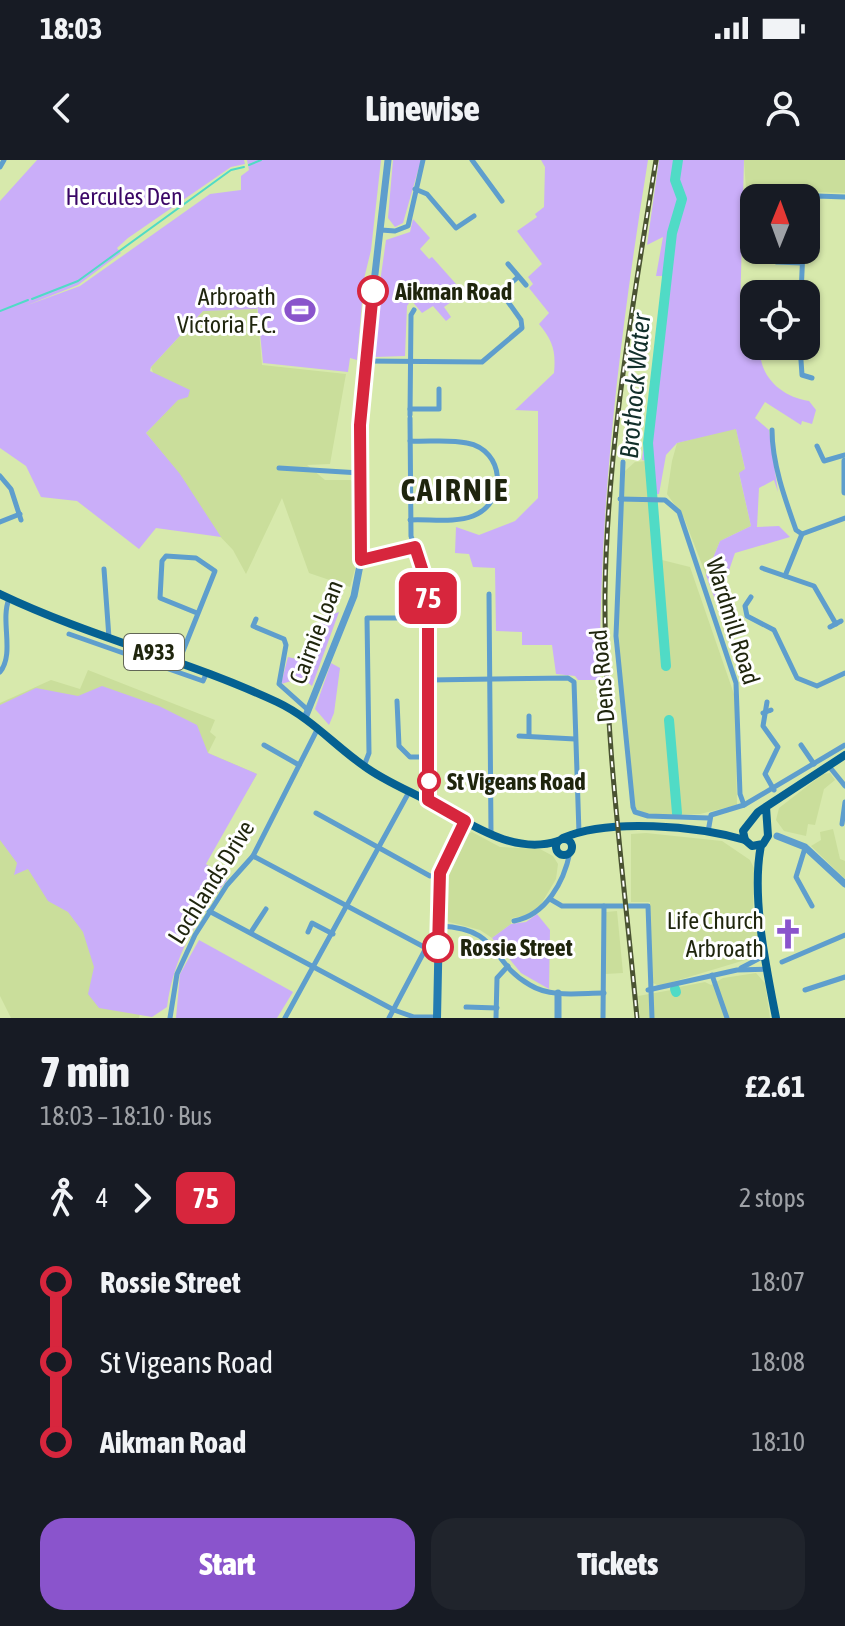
<!DOCTYPE html>
<meta charset="utf-8">
<style>
body{margin:0;font-family:"Asap Condensed",sans-serif;background:#20242c;color:#f1f3f6;height:100vh;display:flex;flex-direction:column;font-size:30px;white-space:nowrap}
*{box-sizing:border-box;margin:0}
p{font-size:26px;color:#9ea1a6}
.icon{flex:none;width:44px;height:44px;fill:none;stroke:currentColor;stroke-width:2;stroke-linecap:round;stroke-linejoin:round}
.map{position:relative;height:858px;overflow:hidden}
.side{display:flex;flex-direction:column;background:#171b24;flex:1}
.side>*{flex:none}
.badge{padding:0 16px;border-radius:12px;font-size:28px;line-height:52px}
.needle{width:52px;rotate:1deg}
.buttons{position:absolute;left:740px;top:24px;display:grid;gap:16px}
.buttons a{display:grid;place-items:center;width:80px;height:80px;border-radius:16px;background:#171b24;box-shadow:0 2px 6px #0004;font-size:40px}
.map>.badge{position:absolute;translate:-50% -50%;box-shadow:0 0 0 4px #fff}
.legs{display:flex;align-items:center;gap:12px;height:88px;padding:0 40px;font-size:26px}
.legs p{margin-inline-start:auto}
.overview{display:flex;align-items:center;justify-content:space-between;height:136px;padding:0 40px}
h1{font-size:44px;font-weight:800;line-height:60px}
.button{display:flex;gap:16px;margin-top:auto;padding:16px 40px}
.button a{flex:1;height:92px;border-radius:24px;background:#8a54cc;color:#fff;font-size:32px;font-weight:800;line-height:92px;text-align:center}
.button a+a{background:#20242c;color:#f1f3f6}
ul{padding:0 40px;list-style:none}
li{display:flex;align-items:center;gap:28px;height:80px;font-size:30px}
li i{display:grid;place-items:center;width:12px;height:100%;margin:0 10px;background:currentColor}
li i::after{content:'';width:20px;height:20px;margin:-10px;border:6px solid;border-radius:50%;background:#171b24}
li p{margin-inline-start:auto}
li:first-child i{background:linear-gradient(#0000 50%,currentColor 0)}
li:last-child i{background:linear-gradient(currentColor 50%,#0000 0)}
.status{display:flex;justify-content:space-between;align-items:center;height:56px;padding:0 40px;background:#171b24;direction:ltr}
.status svg{height:22px;fill:currentColor}
header{display:flex;justify-content:space-between;align-items:center;height:104px;padding:0 40px;background:#171b24;font-size:36px;font-weight:800}
.map>svg:first-child{display:block}
.built{fill:#cade9b}
.green{fill:#caaef9}
.lines{fill:none;stroke-linecap:round;stroke-linejoin:round}
.stream{stroke:#50dbc6;stroke-width:2}
.river{stroke:#50dbc6;stroke-width:10}
.minor{stroke:#5e9ecd;stroke-width:5}
.tertiary{stroke:#5e9ecd;stroke-width:7}
.secondary{stroke:#237bb1;stroke-width:8}
.primary{stroke:#056192;stroke-width:8}
.rail-casing{stroke:#4a5332;stroke-width:5}
.rail{stroke:#fff;stroke-width:2;stroke-dasharray:6;stroke-linecap:butt}
.line-1-casing{stroke:#fff;stroke-width:18}
.line-1{stroke:#d7263d;stroke-width:12}
.stop-1-dot{fill:#fff;stroke:#d7263d;stroke-width:4}
.labels{text-anchor:middle;dominant-baseline:central;stroke-width:6;stroke-linejoin:round;paint-order:stroke}
.shield{fill:#fff;stroke:#626656;stroke-width:2}
.shield-label{font-size:22px;font-weight:bold;fill:#1f250d}
.park-label{font-size:24px;fill:#3b0767;stroke:#fff}
.stop-label{font-size:24px;font-weight:bold;fill:#1f250d;stroke:#fff;text-anchor:start}
.poi-label{font-size:24px;fill:#1f250d;stroke:#fff;text-anchor:end}
.street-label{font-size:24px;fill:#1f250d;stroke:#fff}
.water-label{font-size:26px;font-style:italic;fill:#112f2a;stroke:#fff}
.district-label{font-size:32px;font-weight:bold;letter-spacing:2px;fill:#1f250d;stroke:#fff}
</style>
<div class="status"><b>18:03</b><svg viewBox="0 0 49 12"><path d="M0 12V9h3v3zM5 12V6h3v6zM10 12V3h3v9zM15 12V0h3v12zM26 1h20v11H26zM47 4h2v5h-2z"/></svg></div>
<header><svg class="icon" aria-label="back" viewBox="0 0 24 24"><path d="M15 5l-7 7 7 7"/></svg>Linewise<svg class="icon" aria-label="person" viewBox="0 0 24 24"><circle cx="12" cy="8" r="4"/><path d="M4 21q1-7 8-7t8 7"/></svg></header>
<div class="map">
<svg width="845" height="858" viewBox="0 0 845 858">
<rect width="100%" height="100%" fill="#d7e9ac"/>
<g class="built">
<polygon points="744,0 845,0 845,33 746,30"/>
<polygon points="257,149 262,205 346,214 330,304 307,305 325,320 351,320 355,327 355,409 350,427 309,413 282,338 246,414 233,390 213,369 180,315 146,273 167,251 151,207 203,151"/>
<polygon points="736,268 745,310 739,314 751,366 720,381 706,415 684,358 667,334 672,301 677,283"/>
<polygon points="646,301 654,398 690,407 735,537 737,645 700,654 656,656 638,651 634,646 620,507 618,448 625,311 635,302"/>
<polygon points="88,510 215,560 210,572 216,577 208,593 257,614 204,703 143,837 139,858 11,858 0,836 0,543 51,520 80,529"/>
<polygon points="830,613 835,620 824,629 815,665 808,664 806,676 784,671 776,660 779,648 823,614"/>
<polygon points="833,669 840,699 845,701 845,719 811,686 821,680 820,672"/>
<polygon points="472,672 500,687 540,689 553,696 558,704 556,719 540,746 524,756 512,758 511,764 492,778 480,770 449,762 445,758 446,716 451,698 462,677"/>
<polygon points="646,673 722,681 750,700 754,708 753,758 759,779 755,797 659,826 649,821 650,742 631,742 631,674"/>
<polygon points="617,751 623,813 605,814 606,752"/>
<polygon points="756,813 765,823 770,858 640,858 638,836 671,830 672,834 678,833 679,827 705,822 711,825 723,818"/>
</g>
<g class="green">
<polygon points="37,0 244,0 245,4 231,7 128,78 117,88 121,93 78,125 25,146 80,126 210,34 241,30 241,16 249,10 247,0 381,0 371,90 364,119 357,200 350,198 348,212 263,203 257,143 257,149 203,151 151,207 150,211 190,230 188,237 178,240 146,273 180,314 221,377 156,368 139,389 77,341 41,337 26,306 0,288 0,41"/>
<polygon points="393,0 421,0 403,63 395,67 388,58"/>
<path d="M541,0H648C620,173 599,345 600,520H578L575,516L556,514L552,485H522V472L496,471L495,408L473,407L469,394L455,393L456,367L479,375L515,361L538,338V251L515,250L554,213C556,191 553,181 539,164L549,153L529,128L533,124L528,117L542,104L517,71L537,57L535,54L544,47L545,7Z"/>
<path d="M659,0H744L740,152L754,153V186H760C758,216 781,237 809,241L816,250L812,264L802,261L801,265L765,242L755,258L769,270L778,332L774,320L759,328L757,367L779,366L790,377L735,393L717,445L706,415L720,381L751,366L739,313L745,309L736,269L677,283L666,295L659,334L649,335L646,301L642,300L664,116H656L663,77L647,85Z"/>
<polygon points="413,59 430,78 420,89 429,99 432,97 464,133 444,147 451,157 446,161 433,146 422,153 411,140 407,146 405,196 375,197 370,193 386,80 410,72"/>
<polygon points="339,452 312,526 302,518 281,524 288,497 305,501 322,458"/>
<polygon points="331,503 340,508 334,553 329,565 315,549"/>
<path d="M102,526L159,546L197,565L208,593L257,614L206,704L227,720C195,761 174,796 167,847L152,857L99,848L88,834L94,807L83,772L68,752L48,741L28,709L14,715L17,703L0,680V545L36,528L78,536Z"/>
<polygon points="537,754 550,770 549,829 521,813 492,778 511,764 526,762"/>
<polygon points="199,780 293,832 277,858 176,858 180,814"/>
</g>
<g class="lines">
<g class="stream">
<polyline points="249,5 261,0"/>
<polyline points="32,139 78,121 231,10 244,7"/>
<polyline points="0,151 28,140"/>
</g>
<g class="river">
<polyline points="666,506 648,283 672,73 682,39 675,20 678,0"/>
<polyline points="669,560 677,653"/>
<polyline points="675,829 676,832"/>
</g>
<g class="minor">
<polyline points="472,0 502,41"/>
<polyline points="0,7 4,0"/>
<polyline points="415,29 427,34 456,68 474,56"/>
<polyline points="806,44 817,36 845,37"/>
<polyline points="381,70 395,71 408,66 423,0"/>
<polyline points="777,102 802,103"/>
<polyline points="508,104 526,125"/>
<polyline points="801,134 803,90"/>
<polyline points="800,186 802,215 812,218"/>
<polyline points="365,201 482,202 522,168 521,160 501,132 518,117"/>
<polyline points="410,249 439,249 439,229"/>
<polyline points="410,255 411,155 414,150"/>
<polyline points="410,258 411,376 428,427 428,640"/>
<path d="M772,270C772,303 785,339 796,370L802,374"/>
<path d="M410,281C428,282 449,279 467,283C505,290 508,342 473,356C455,363 430,359 410,360"/>
<polyline points="817,286 824,301 845,295"/>
<polyline points="623,302 616,476 633,647 635,652 648,656 709,658"/>
<polyline points="279,308 360,313"/>
<polyline points="0,316 11,329 21,360"/>
<polyline points="620,339 665,340 679,352 736,523 740,634 744,645"/>
<polyline points="0,362 20,354"/>
<polyline points="361,400 415,387"/>
<polyline points="762,408 814,426 836,464"/>
<polyline points="104,409 109,478"/>
<polyline points="785,416 802,374 845,358"/>
<polyline points="489,434 491,673"/>
<polyline points="751,437 745,446 747,456 774,470 797,518 817,526 845,513"/>
<polyline points="256,459 253,466 284,479 286,485 279,524 308,550"/>
<polyline points="830,467 841,461"/>
<polyline points="69,474 203,521 207,512"/>
<polyline points="179,501 215,411 196,398 166,396 162,401 160,438 197,453"/>
<path d="M0,512C15,493 0,461 9,439"/>
<polyline points="429,520 568,518 574,522 579,673"/>
<polyline points="397,541 399,586 410,597 428,597"/>
<polyline points="767,542 763,566 778,587 765,614 774,630"/>
<polyline points="763,553 771,550"/>
<polyline points="529,556 529,575"/>
<polyline points="519,576 575,579"/>
<polyline points="264,585 299,605"/>
<polyline points="801,585 814,604"/>
<polyline points="828,605 845,626"/>
<polyline points="364,606 369,593 367,458 428,458"/>
<polyline points="316,653 430,716"/>
<polyline points="842,664 845,642"/>
<polyline points="708,672 711,655 744,645 845,585"/>
<polyline points="805,688 796,717 812,746"/>
<polyline points="253,696 426,788 389,858"/>
<polyline points="550,739 562,746 648,746 652,858"/>
<polyline points="209,751 394,850 414,857 437,857"/>
<path d="M514,761C546,755 564,722 570,692"/>
<path d="M440,766C502,769 488,801 530,825C551,838 580,833 604,833"/>
<polyline points="251,772 266,749"/>
<polyline points="308,772 312,763 333,774"/>
<polyline points="782,802 845,775"/>
<polyline points="741,808 764,796"/>
<polyline points="712,815 727,858"/>
<polyline points="648,830 737,810 768,809"/>
<polyline points="805,830 845,817"/>
<polyline points="466,847 497,848"/>
<polyline points="170,858 177,814 195,775 227,725 253,696 318,568"/>
<polyline points="285,858 409,632"/>
<polyline points="496,858 497,818 508,806"/>
<polyline points="603,858 604,746"/>
</g>
<g class="tertiary">
<polyline points="845,301 845,332"/>
<polyline points="305,558 354,436 361,400 363,219 388,0"/>
<polyline points="777,676 805,687 845,724"/>
<polyline points="558,833 558,858"/>
</g>
<polyline class="secondary" points="437,858 440,713 465,661"/>
<g class="primary">
<path d="M0,434C90,477 187,500 277,542C311,558 334,585 364,606C387,623 415,633 439,647C474,666 515,695 558,681"/>
<polyline points="766,647 768,676 763,684 752,686 745,680 743,671 758,652 845,595"/>
<path d="M563,678C609,658 697,666 745,680"/>
<circle cx="564" cy="687" r="8"/>
<path d="M761,685C751,736 766,807 776,858"/>
</g>
<g class="rail-casing">
<path id="rail" d="M637,858C624,717 604,576 605,434C607,288 633,144 656,0"/>
</g>
<use href="#rail" class="rail"/>
</g>
<g class="lines">
<g class="line-1-casing">
<polyline id="line-1" points="373,131 360,265 361,400 415,387 428,427 428,640 465,661 440,713 438,787"/>
</g>
<use href="#line-1" class="line-1"/>
</g>
<defs>
<g id="stadium-bare" transform="scale(2.4)"><path d="M0-5a6.5 5 0 1 0 0 10a6.5 5 0 1 0 0-10ZM-3.5-1.8h7v3.6h-7Z" fill="#8a54cc" stroke="#fff" stroke-width="2.5" paint-order="stroke"/></g>
<g id="church-bare" transform="scale(2.4)"><path d="M-1.2-6h2.4v3.5h3.3v2.4h-3.3V6h-2.4V-.1h-3.3v-2.4h3.3Z" fill="#8a54cc" stroke="#fff" stroke-width="2.5" paint-order="stroke"/></g>
</defs>
<g fill-rule="evenodd">
<use href="#stadium-bare" x="300" y="150"/>
<use href="#church-bare" x="788" y="774"/>
</g>
<g class="stop-1-dot">
<circle cx="373" cy="131" r="14"/>
<circle cx="429" cy="621" r="10"/>
<circle cx="438" cy="787" r="14"/>
</g>
<g class="labels">
<rect class="shield" x="124" y="474" width="60" height="36" rx="6"/>
<g class="shield-label">
<text x="154" y="492">A933</text>
</g>
<g class="park-label">
<text x="124" y="36">Hercules Den</text>
</g>
<g class="stop-label">
<text x="395" y="131">Aikman Road</text>
<text x="447" y="621">St Vigeans Road</text>
<text x="460" y="787">Rossie Street</text>
</g>
<g class="poi-label">
<text x="276" y="136">Arbroath<tspan x="276" dy="28">Victoria F.C.</tspan></text>
<text x="764" y="760">Life Church<tspan x="764" dy="28">Arbroath</tspan></text>
</g>
<g class="street-label">
<text transform="translate(733 461) rotate(73)">Wardmill Road</text>
<text transform="translate(316 472) rotate(-69)">Cairnie Loan</text>
<text transform="translate(602 516) rotate(-95)">Dens Road</text>
<text transform="translate(211 722) rotate(-58)">Lochlands Drive</text>
</g>
<g class="water-label">
<text transform="translate(635 226) rotate(-85)">Brothock Water</text>
</g>
<g class="district-label">
<text x="455" y="329">CAIRNIE</text>
</g>
</g>
</svg>
<div class="buttons">
<a><svg class="needle" viewBox="-14 -14 28 28"><path d="M0-13l5 13h-10z" fill="#e53935"/><path d="M0 13l5-13h-10z" fill="#9ea1a6"/></svg></a>
<a><svg class="icon" aria-label="locate" viewBox="0 0 24 24"><circle cx="12" cy="12" r="6"/><path d="M12 2v4M12 18v4M2 12h4M18 12h4"/></svg></a>
</div>
<b class="badge" style="left:428px;top:438px;background:#d7263d;color:#fff">75</b>
</div>
<section class="side">
<div class="overview"><div><h1>7 min</h1><p>18:03 – 18:10 · Bus</p></div><b>£2.61</b></div>
<div class="legs"><svg class="icon" aria-label="walk" viewBox="0 0 24 24"><circle cx="13" cy="4" r="2"/><path d="M13 8l-2 6 4 7M11 14l-3 7M7 12l3-4h3l4 4"/></svg>4<svg class="icon" aria-label="forward" viewBox="0 0 24 24"><path d="M9 5l7 7-7 7"/></svg><b class="badge" style="background:#d7263d;color:#fff">75</b><p>2 stops</p></div>
<ul>
<li><i style="color:#d7263d"></i><b>Rossie Street</b><p>18:07</p></li>
<li><i style="color:#d7263d"></i><span>St Vigeans Road</span><p>18:08</p></li>
<li><i style="color:#d7263d"></i><b>Aikman Road</b><p>18:10</p></li>
</ul>
<div class="button"><a>Start</a><a>Tickets</a></div>
</section>
